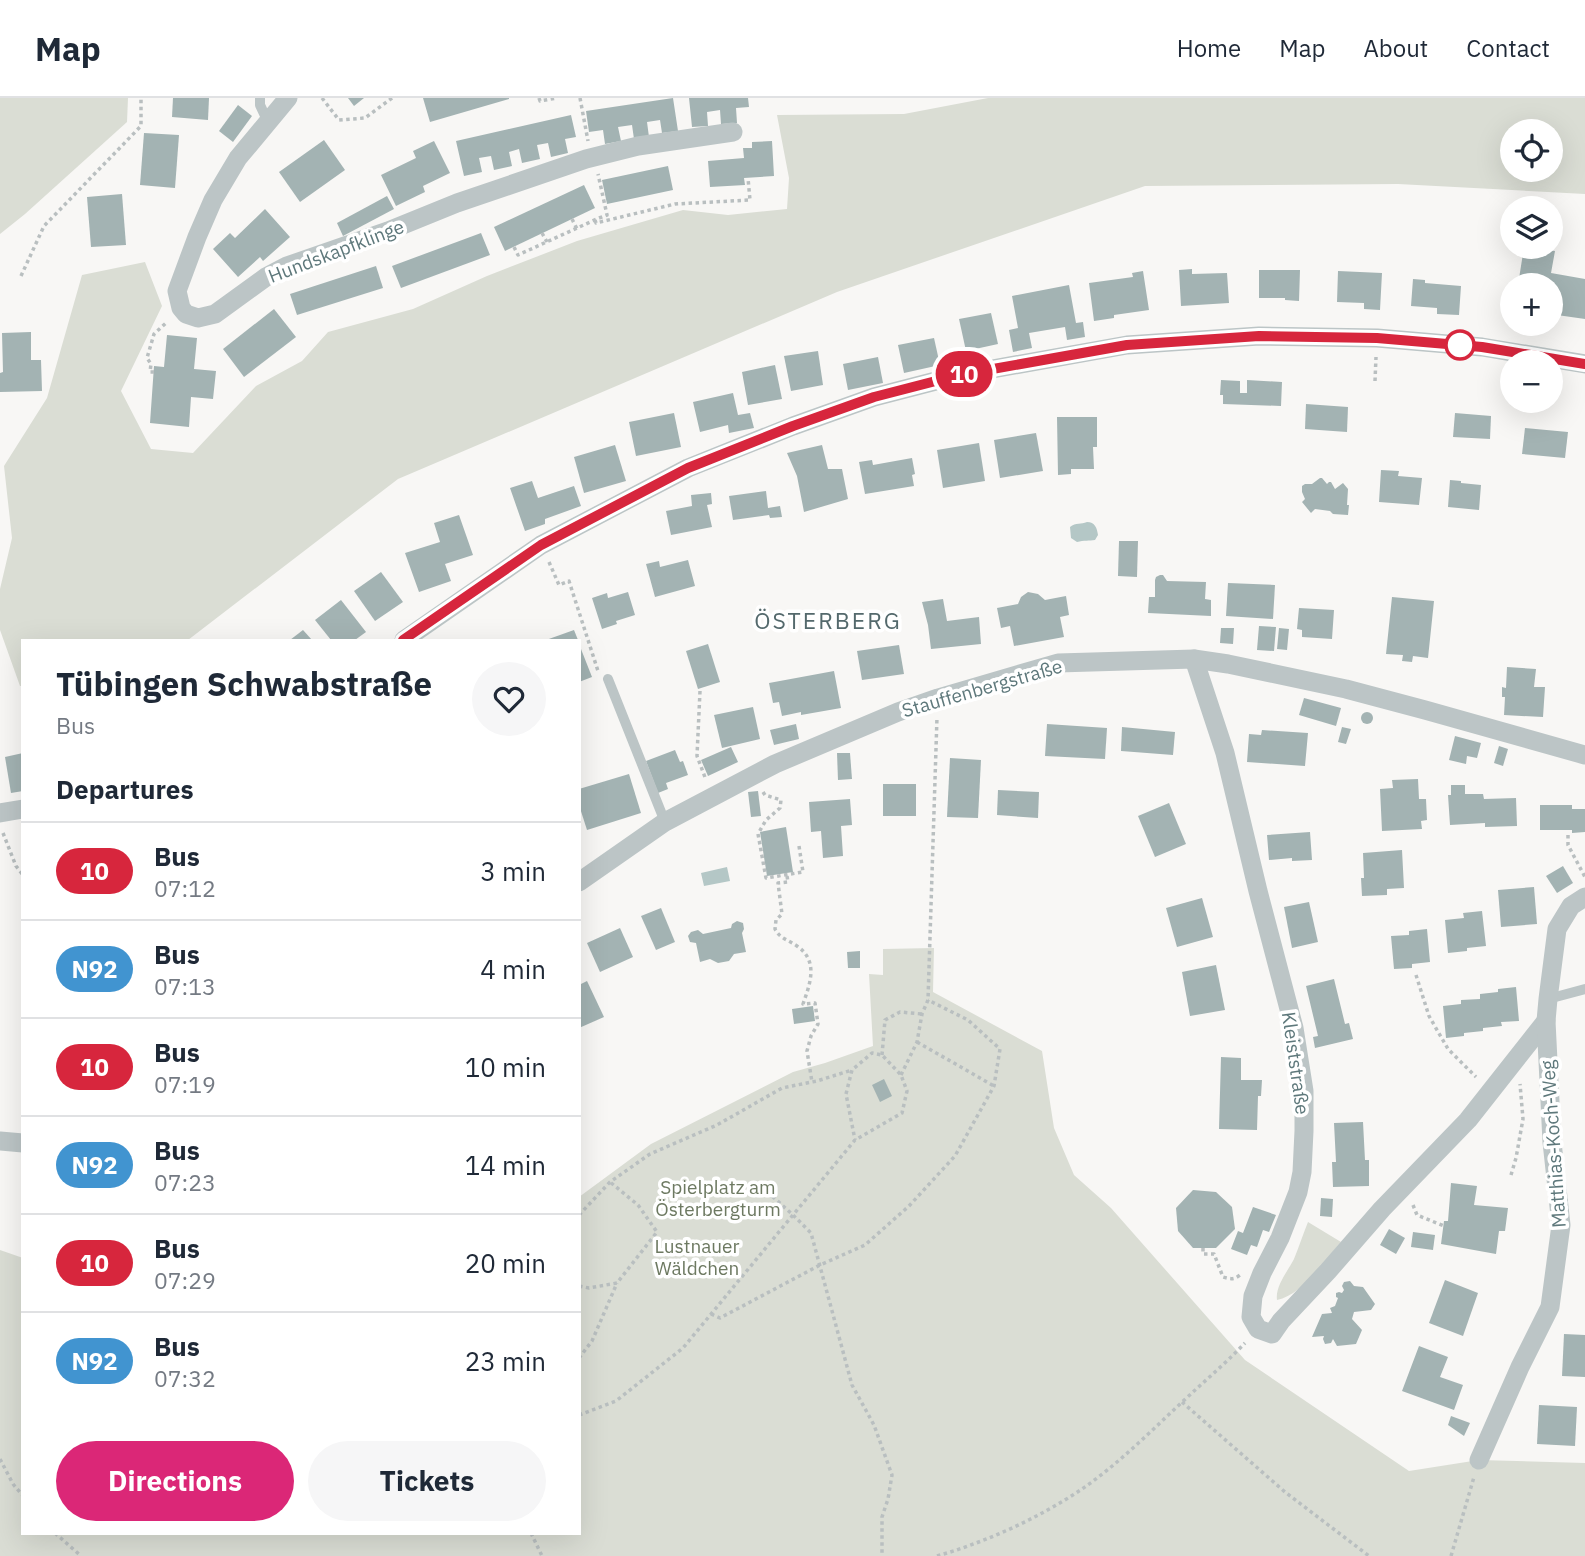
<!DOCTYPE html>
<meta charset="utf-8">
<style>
body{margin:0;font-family:"IBM Plex Sans",sans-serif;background:#f6f6f7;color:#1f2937;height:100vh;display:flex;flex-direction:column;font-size:26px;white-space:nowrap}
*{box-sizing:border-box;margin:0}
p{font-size:23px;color:#747a83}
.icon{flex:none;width:38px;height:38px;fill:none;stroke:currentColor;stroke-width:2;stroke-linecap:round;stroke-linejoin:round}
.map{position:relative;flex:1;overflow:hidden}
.details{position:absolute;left:21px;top:541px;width:560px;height:896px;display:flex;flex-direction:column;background:#fff;border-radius:0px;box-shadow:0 7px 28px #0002}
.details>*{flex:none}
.badge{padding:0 14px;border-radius:23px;font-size:24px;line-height:46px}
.fabs{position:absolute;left:1500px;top:21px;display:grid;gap:14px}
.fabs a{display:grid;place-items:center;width:63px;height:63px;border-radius:50%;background:#fff;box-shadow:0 7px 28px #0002;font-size:35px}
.map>.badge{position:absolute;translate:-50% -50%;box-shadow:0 0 0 4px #fff}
h2{padding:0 35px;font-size:26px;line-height:63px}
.round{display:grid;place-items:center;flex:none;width:74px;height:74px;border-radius:37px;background:#f6f6f7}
.overview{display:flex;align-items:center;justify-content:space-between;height:119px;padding:0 35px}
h1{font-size:33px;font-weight:700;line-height:52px}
.cta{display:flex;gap:14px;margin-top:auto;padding:14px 35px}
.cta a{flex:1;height:80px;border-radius:42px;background:#db2777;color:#fff;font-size:28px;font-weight:700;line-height:80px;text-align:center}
.cta a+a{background:#f6f6f7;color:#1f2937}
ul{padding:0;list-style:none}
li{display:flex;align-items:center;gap:21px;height:98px;padding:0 35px;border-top:2px solid #e0e1e3}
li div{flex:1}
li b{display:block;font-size:26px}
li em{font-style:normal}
li .badge{min-width:77px;font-weight:700;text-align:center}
header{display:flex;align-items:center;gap:42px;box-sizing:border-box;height:98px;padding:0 35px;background:#fff;border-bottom:2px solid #e0e1e3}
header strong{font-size:33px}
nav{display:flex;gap:38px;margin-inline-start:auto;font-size:24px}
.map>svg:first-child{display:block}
.green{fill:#daddd4;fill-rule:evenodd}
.water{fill:#b4c7c6}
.building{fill:#a3b3b3}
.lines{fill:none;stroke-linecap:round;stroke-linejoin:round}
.path{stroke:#b9bfc0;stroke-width:3.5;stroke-dasharray:3.5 3.5;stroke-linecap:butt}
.service{stroke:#bcc5c6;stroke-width:10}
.minor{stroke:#bcc5c6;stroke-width:19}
.line-casing{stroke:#fff;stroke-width:16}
.line{stroke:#d7263d;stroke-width:10}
.stop-dot{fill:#fff;stroke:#d7263d;stroke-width:3.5}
.labels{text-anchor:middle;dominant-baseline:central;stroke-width:7;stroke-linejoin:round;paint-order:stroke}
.street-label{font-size:19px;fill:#5e787b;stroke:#fff}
.park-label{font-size:19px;fill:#6d7961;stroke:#fff}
.quarter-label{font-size:23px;letter-spacing:2px;fill:#54696c;stroke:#fff}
</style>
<header>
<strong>Map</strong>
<nav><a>Home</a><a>Map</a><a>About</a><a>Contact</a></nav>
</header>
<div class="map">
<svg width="1585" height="1458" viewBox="0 0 1585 1458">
<rect width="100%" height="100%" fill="#f8f7f5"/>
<g class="green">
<polygon points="0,0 128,0 127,24 25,116 0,136"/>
<path d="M988,0H1585V96L1398,86L1145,88L837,194L398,381L188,542H23V588H20L0,532V491L12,440L4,368L47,300L82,177L145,164L162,208L121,293L151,351L193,355L256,288L302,263L328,234L413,211L487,178L577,143L683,112L728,117L787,111L789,80L777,17L904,16ZM1512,33H1550V72H1512Z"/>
<polygon points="934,850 933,894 1042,953 1054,1030 1074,1077 1111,1110 1245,1262 1409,1373 1479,1362 1585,1365 1585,1458 0,1458 0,1152 23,1160 23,1435 579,1435 579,1099 651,1046 793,974 825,965 873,948 869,876 883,877 883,851"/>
<path d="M1308,1124L1341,1144C1324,1163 1302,1197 1277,1202C1275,1188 1288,1173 1294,1161C1299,1149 1303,1136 1308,1124Z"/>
</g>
<g class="water">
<path d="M1087,424C1095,424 1097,430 1098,437L1095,442C1089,443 1084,442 1077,444L1071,440L1070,429C1076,424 1081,427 1087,424Z"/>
<polygon points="727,769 730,783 704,788 701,775"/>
</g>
<g class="building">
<polygon points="173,0 209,0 208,22 172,19"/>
<polygon points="348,0 364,0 354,8"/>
<polygon points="423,0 509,0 509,1 430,24"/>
<polygon points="673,0 678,33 662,35 660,22 647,24 649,39 634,41 632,27 618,29 621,43 605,46 603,32 589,34 586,13"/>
<polygon points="689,0 748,0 749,9 736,10 737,25 721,26 720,12 707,14 708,28 692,29"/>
<polygon points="238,7 252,18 233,44 219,33"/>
<polygon points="571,17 576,39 565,41 568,55 551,59 548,45 537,47 540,61 522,65 519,51 509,54 512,68 494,72 491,58 479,60 482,74 464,78 456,43"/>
<polygon points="144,35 179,37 175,90 140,87"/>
<polygon points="324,42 345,72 300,104 279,74"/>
<polygon points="434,43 450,75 423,88 425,94 396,108 381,77 416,60 413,53"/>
<polygon points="772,43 774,78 744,80 745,87 710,89 708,63 744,60 743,50 752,50 752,44"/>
<polygon points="668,68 673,92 607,106 602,82"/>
<polygon points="584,87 595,110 505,153 494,129"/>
<polygon points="122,96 126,147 91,149 87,99"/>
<polygon points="387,98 394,111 343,138 337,125"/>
<polygon points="265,111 290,139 263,163 260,159 238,179 213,151 230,135 235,140"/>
<polygon points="481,135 490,157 401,190 392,168"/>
<polygon points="1524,149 1555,153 1551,175 1585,181 1585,221 1550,216 1550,187 1518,187"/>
<polygon points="376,168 383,190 297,217 290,196"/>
<polygon points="1192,171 1192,176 1227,175 1229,205 1181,208 1179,172"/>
<polygon points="1259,172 1300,172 1299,203 1285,202 1285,200 1259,200"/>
<polygon points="1143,173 1149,212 1114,217 1114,220 1094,223 1089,185 1133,179 1132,175"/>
<polygon points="1338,173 1382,175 1380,212 1364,211 1364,205 1337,204"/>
<polygon points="1413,181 1425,182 1425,185 1461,188 1459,217 1437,216 1437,210 1411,208"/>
<polygon points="1069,187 1076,225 1083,224 1085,239 1067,242 1065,229 1029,235 1032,250 1013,254 1009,232 1018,230 1012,198"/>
<polygon points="274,211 296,239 244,279 223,251"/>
<polygon points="991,215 998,246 966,253 959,221"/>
<polygon points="31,234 31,262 41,262 42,293 0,294 0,275 3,274 2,235"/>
<polygon points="167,237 197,240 194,271 216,273 213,301 191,299 189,329 150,325 154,268 164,269"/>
<polygon points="934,240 940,267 904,275 898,247"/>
<polygon points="818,253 823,287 791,293 784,258"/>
<polygon points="878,259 883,285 848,292 843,266"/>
<polygon points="775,267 782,301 748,307 742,274"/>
<polygon points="1221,282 1240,283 1240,295 1247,295 1247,282 1282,284 1281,308 1223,306 1223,297 1220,297"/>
<polygon points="733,295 738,317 750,315 754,330 729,335 728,327 700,334 693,304"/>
<polygon points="1306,306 1348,309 1347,334 1305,331"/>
<polygon points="674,315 681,349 636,358 629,324"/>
<polygon points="1455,315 1491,318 1490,341 1453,339"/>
<polygon points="1057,319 1097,319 1097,349 1093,349 1094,371 1071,371 1071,376 1058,377"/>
<polygon points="1525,330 1568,334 1565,360 1522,356"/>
<polygon points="1036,335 1043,373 1000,380 994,342"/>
<polygon points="979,345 985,383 943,390 937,352"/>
<polygon points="615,347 626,383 584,395 574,359"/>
<polygon points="822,347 828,371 842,371 848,401 804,414 797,378 787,355"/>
<polygon points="912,360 915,376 912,377 914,388 865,396 859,364 872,362 873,367"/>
<polygon points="1381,372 1399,373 1398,378 1422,380 1419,407 1379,404"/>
<polygon points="1320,380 1322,380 1327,386 1329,384 1331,384 1335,391 1343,385 1348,391 1347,407 1349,407 1348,417 1333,416 1330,413 1315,411 1311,415 1302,404 1305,401 1302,394 1302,388 1305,386 1312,386"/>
<polygon points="1450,382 1461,383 1461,385 1481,387 1479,412 1448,409"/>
<polygon points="532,383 538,400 574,388 581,408 545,421 545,426 525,433 510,390"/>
<polygon points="766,393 768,410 780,408 782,419 770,420 769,417 733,422 729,398"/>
<polygon points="711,395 712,406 707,407 712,429 671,437 666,413 692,408 691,397"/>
<polygon points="459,417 473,457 445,466 451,483 419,494 405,455 440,444 434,425"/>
<polygon points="1119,443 1138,443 1137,479 1118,478"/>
<polygon points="688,462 695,488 655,499 646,466 659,463 660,469"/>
<polygon points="381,474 403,504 375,523 354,493"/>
<polygon points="1160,477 1163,477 1167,483 1206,484 1205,501 1211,502 1211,518 1148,515 1149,499 1155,499 1155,482 1156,479"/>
<polygon points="1228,485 1275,487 1273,521 1226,518"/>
<polygon points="628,494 635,517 616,523 617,526 602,531 592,500 607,495 608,500"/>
<polygon points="1028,494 1038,496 1045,502 1066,498 1069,517 1060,519 1064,539 1014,548 1010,528 1001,530 997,510 1018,506 1021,499"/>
<polygon points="1392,499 1434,503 1428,560 1413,558 1412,564 1402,563 1403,557 1386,556"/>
<polygon points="943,501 947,523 979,519 981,546 931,551 928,527 922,504"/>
<polygon points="341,502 366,534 355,542 331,542 315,522"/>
<polygon points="1299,510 1334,512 1332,541 1302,539 1302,532 1297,531"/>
<polygon points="1259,528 1276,529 1274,553 1257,552"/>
<polygon points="1221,530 1234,530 1233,546 1220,545"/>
<polygon points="1279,530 1289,531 1287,552 1277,551"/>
<polygon points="303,532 312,542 290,542"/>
<polygon points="574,532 578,542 546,542"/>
<polygon points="579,546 592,579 579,584"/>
<polygon points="708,546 720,584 698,591 686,553"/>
<polygon points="899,547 904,576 862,582 857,553"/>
<polygon points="1507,569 1536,571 1534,589 1545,589 1543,619 1504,617 1505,599 1502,599 1502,589 1506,590"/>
<polygon points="834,573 841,610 801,617 801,614 782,618 779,604 773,605 769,585"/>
<polygon points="1304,600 1341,610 1336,628 1299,617"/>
<polygon points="753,609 760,641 722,650 714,617"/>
<circle cx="1367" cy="620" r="6"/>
<polygon points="796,626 799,641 774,647 770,632"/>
<polygon points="1047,626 1107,630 1105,661 1045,658"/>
<polygon points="1122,629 1175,634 1173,657 1121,653"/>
<polygon points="1342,629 1351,631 1346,646 1338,644"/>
<polygon points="1262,632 1308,635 1305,668 1247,664 1249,636 1261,637"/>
<polygon points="1455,638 1481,645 1477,660 1467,658 1466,666 1449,662"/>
<polygon points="1499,648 1508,651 1503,668 1494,665"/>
<polygon points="731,649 738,664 708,678 701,662"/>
<polygon points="675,652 680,664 683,663 688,677 666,685 668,691 658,695 646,663"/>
<polygon points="23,655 23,693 11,695 5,659"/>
<polygon points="837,655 850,655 852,681 838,682"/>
<polygon points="950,660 981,662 978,720 947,719"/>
<polygon points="629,676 641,715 587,732 579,707 579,691"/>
<polygon points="1418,681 1419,701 1426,701 1427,722 1421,723 1422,731 1382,733 1380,691 1393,690 1392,682"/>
<rect x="883" y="686" width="33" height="32"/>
<polygon points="1451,687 1465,687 1465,696 1483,696 1484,701 1516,700 1517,728 1485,729 1485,725 1450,727 1448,697 1451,697"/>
<polygon points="998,692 1039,694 1038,720 997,717"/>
<polygon points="758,693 761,718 751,719 748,694"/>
<polygon points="850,701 852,727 841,728 843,758 823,760 821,733 811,734 809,704"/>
<polygon points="1169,705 1186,746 1155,759 1138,718"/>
<polygon points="1540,707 1572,707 1572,711 1585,711 1585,734 1572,735 1572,732 1540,732"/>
<polygon points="786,729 793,774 767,778 760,734"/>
<polygon points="1310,734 1312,762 1292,763 1292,760 1269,762 1267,737"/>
<polygon points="1402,752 1404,790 1387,791 1387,797 1362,798 1361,780 1364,780 1363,755"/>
<polygon points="1563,768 1573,785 1557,795 1546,778"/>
<polygon points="1534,789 1537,826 1501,829 1498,792"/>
<polygon points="1202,800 1213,839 1177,849 1166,810"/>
<polygon points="1309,804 1318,844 1292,850 1284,809"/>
<polygon points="661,810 675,844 656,852 641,818"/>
<polygon points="1482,813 1486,848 1467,850 1467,853 1448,855 1445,822 1464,820 1463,815"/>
<polygon points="737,823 743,825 744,831 742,835 746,854 734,856 729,863 718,865 710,861 700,864 696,845 690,844 688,838 691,834 698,832 703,836 731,830 732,826"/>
<polygon points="620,830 633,859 600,874 587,845"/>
<polygon points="1427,831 1430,864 1412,866 1412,870 1394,871 1391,838 1409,837 1409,833"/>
<polygon points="860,853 860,870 848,870 847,854"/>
<polygon points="1216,867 1225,912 1190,918 1182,874"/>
<polygon points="1334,881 1345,926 1349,925 1353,941 1315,950 1313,939 1318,938 1306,888"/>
<polygon points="587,883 604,919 579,930 579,887"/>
<polygon points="1516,889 1519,923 1501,924 1502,928 1483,930 1483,933 1464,935 1464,938 1446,940 1443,908 1461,906 1461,902 1480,901 1480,896 1498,894 1498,891"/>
<polygon points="813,908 815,923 794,926 792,911"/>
<polygon points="1221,959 1241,960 1241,982 1262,982 1261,998 1258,998 1257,1032 1219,1031"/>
<polygon points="884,981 892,998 880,1004 872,987"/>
<polygon points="1363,1024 1365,1062 1369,1062 1369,1088 1333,1089 1332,1064 1336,1064 1334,1025"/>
<polygon points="1451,1085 1477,1088 1474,1107 1508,1110 1505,1133 1499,1133 1496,1156 1441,1146 1444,1123 1448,1123"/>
<polygon points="1193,1092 1216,1094 1232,1109 1235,1131 1216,1150 1193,1150 1178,1133 1176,1110"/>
<polygon points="1321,1100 1333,1101 1332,1119 1320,1118"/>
<polygon points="1253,1109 1276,1117 1269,1134 1263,1132 1257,1149 1251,1147 1247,1157 1231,1151 1238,1133 1243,1135"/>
<polygon points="1389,1131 1405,1140 1396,1156 1380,1147"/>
<polygon points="1413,1134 1435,1137 1433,1152 1411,1149"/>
<polygon points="1445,1182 1478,1195 1463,1238 1429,1225"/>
<polygon points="1350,1183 1354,1188 1363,1189 1375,1206 1371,1212 1354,1214 1352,1221 1362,1232 1356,1246 1337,1248 1333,1241 1331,1245 1325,1246 1323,1241 1324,1238 1312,1239 1322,1216 1332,1215 1330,1210 1335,1208 1338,1200 1336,1199 1336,1195 1339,1194 1342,1195 1344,1192 1342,1188 1344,1184"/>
<polygon points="1564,1236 1585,1237 1585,1279 1562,1278"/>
<polygon points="1419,1248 1448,1259 1440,1279 1463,1287 1454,1312 1402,1293"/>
<polygon points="1539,1307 1577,1309 1575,1348 1537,1346"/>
<polygon points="1451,1318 1470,1325 1464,1338 1448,1327"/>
</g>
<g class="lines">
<g class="path">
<polyline points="322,0 339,22 365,20 392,0"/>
<polyline points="539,0 540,3 557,0"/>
<polyline points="580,0 588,43"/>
<polyline points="572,121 577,131"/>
<polyline points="595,122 596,125 675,106 750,102 748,80"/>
<polyline points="542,135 547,144"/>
<polyline points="514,149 518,157 599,120 607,117 598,76"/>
<polyline points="21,178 44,128 141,28 141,0"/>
<polyline points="154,274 150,274 151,266 147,260 154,236 167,224"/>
<polyline points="1375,283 1376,259"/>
<polyline points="549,464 559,487 569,483 598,573"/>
<polyline points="700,593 697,658 706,682"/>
<polyline points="763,694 765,697 781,702 780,710 766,722 758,736 766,780 803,774 799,748"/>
<polyline points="3,735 16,768 23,777"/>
<polyline points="1568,737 1568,747 1585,779"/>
<path d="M787,778L788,784L778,785L782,816L776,822L775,831C780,841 789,842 797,848C819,863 810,886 803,906L815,905L818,926L811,938L807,953L812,984"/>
<polyline points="1416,877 1429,918 1448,951 1476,979"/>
<polyline points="917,944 994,988"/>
<polyline points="882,957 885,922 900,914 922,916"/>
<polyline points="901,977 917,944 922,916 928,902 937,619"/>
<polyline points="1511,1077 1516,1060 1523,1021 1520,986"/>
<polyline points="762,1089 793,1117 811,1135 852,1287 874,1327 892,1377 888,1401 882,1419 882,1458"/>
<polyline points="1413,1107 1417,1117 1444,1128"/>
<polyline points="579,1117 610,1084 650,1056 717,1027 782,990 817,983 852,972"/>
<path d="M1203,1150V1156H1214L1223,1179C1230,1181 1234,1182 1240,1177"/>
<polyline points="579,1188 589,1190 617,1185 657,1134 638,1107 610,1084"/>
<polyline points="711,1216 720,1220 820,1167 865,1147 909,1108 955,1058 994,988 1000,951 968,922 928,902"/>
<polyline points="579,1260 592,1243 617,1185"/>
<polyline points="1182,1304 1285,1394 1369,1458"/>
<polyline points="579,1317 616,1303 683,1250 855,1042 902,1015 907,993 901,977 882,957 872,955 852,972 846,996 855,1042"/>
<polyline points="0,1361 13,1386 23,1398"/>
<polyline points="55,1435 81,1458"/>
<polyline points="531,1435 542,1458"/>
<path d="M937,1458C986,1444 1039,1420 1082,1391C1117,1367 1148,1336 1179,1307C1201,1286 1223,1268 1245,1245"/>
<polyline points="1451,1458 1474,1379"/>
</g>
<g class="service">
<polyline points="260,0 260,7 268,24"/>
<polyline points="608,581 665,724"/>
<polyline points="1548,901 1585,891"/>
</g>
<g class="minor">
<polyline points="288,0 238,60 213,102 197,139 177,193 181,210 186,216 198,220 215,216 266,179 287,168 388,133 457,105 586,61 638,48 733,34"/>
<polyline points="404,542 541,447 688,370 793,328 874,299 959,277 1127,247 1259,238 1377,240 1482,249 1585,266"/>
<polyline points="1194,561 1225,655 1258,793 1294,930 1304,993 1304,1033 1302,1074 1298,1094 1280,1140 1262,1175 1253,1198 1251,1219 1258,1231 1272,1236 1281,1223 1328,1173 1382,1111 1468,1022 1546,923"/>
<polyline points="0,715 23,711"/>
<polyline points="579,784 665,724 775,666 898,614 938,600 1058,565 1194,561 1228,566 1346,591 1425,612 1585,657"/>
<polyline points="0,1043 23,1045"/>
<polyline points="1479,1362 1520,1269 1550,1209 1561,1127 1552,1044 1546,923 1548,901 1557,831 1571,808 1585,799"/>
</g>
</g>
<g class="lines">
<g class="line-casing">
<polyline id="line" points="403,542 541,447 688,370 793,328 874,299 959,277 1127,247 1259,238 1377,240 1482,249 1585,266"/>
</g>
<use href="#line" class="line"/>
</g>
<circle class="stop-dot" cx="1460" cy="247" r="14"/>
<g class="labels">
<g class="street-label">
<text transform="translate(336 153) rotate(-21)">Hundskapfklinge</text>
<text transform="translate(982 590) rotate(-16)">Stauffenbergstraße</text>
<text transform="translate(1296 965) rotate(82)">Kleiststraße</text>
<text transform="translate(1553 1046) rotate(-94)">Matthias-Koch-Weg</text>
</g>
<g class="park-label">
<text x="718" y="1089">Spielplatz am<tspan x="718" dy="22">Österbergturm</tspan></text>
<text x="697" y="1148">Lustnauer<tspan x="697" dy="22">Wäldchen</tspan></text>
</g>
<g class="quarter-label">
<text x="828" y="522">ÖSTERBERG</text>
</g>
</g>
</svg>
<div class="fabs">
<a><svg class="icon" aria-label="locate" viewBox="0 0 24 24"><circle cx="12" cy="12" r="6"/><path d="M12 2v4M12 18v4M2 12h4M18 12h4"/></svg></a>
<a><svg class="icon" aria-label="layers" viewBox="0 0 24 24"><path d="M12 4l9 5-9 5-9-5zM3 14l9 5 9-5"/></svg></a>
<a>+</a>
<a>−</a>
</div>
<b class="badge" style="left:964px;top:276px;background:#d7263d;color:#fff">10</b>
<section class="details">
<div class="overview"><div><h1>Tübingen Schwabstraße</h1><p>Bus</p></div><a class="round"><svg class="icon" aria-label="heart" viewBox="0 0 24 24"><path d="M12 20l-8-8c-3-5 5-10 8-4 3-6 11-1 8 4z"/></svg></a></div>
<h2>Departures</h2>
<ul>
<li><span class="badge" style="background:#d7263d;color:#fff">10</span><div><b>Bus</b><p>07:12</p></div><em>3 min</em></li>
<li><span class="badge" style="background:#4194d0;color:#fff">N92</span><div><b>Bus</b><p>07:13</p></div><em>4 min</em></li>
<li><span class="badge" style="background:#d7263d;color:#fff">10</span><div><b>Bus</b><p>07:19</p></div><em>10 min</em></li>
<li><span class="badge" style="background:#4194d0;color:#fff">N92</span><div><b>Bus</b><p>07:23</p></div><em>14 min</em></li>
<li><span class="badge" style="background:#d7263d;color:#fff">10</span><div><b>Bus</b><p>07:29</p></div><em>20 min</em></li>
<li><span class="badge" style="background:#4194d0;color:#fff">N92</span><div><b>Bus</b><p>07:32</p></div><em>23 min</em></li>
</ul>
<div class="cta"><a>Directions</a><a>Tickets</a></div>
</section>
</div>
